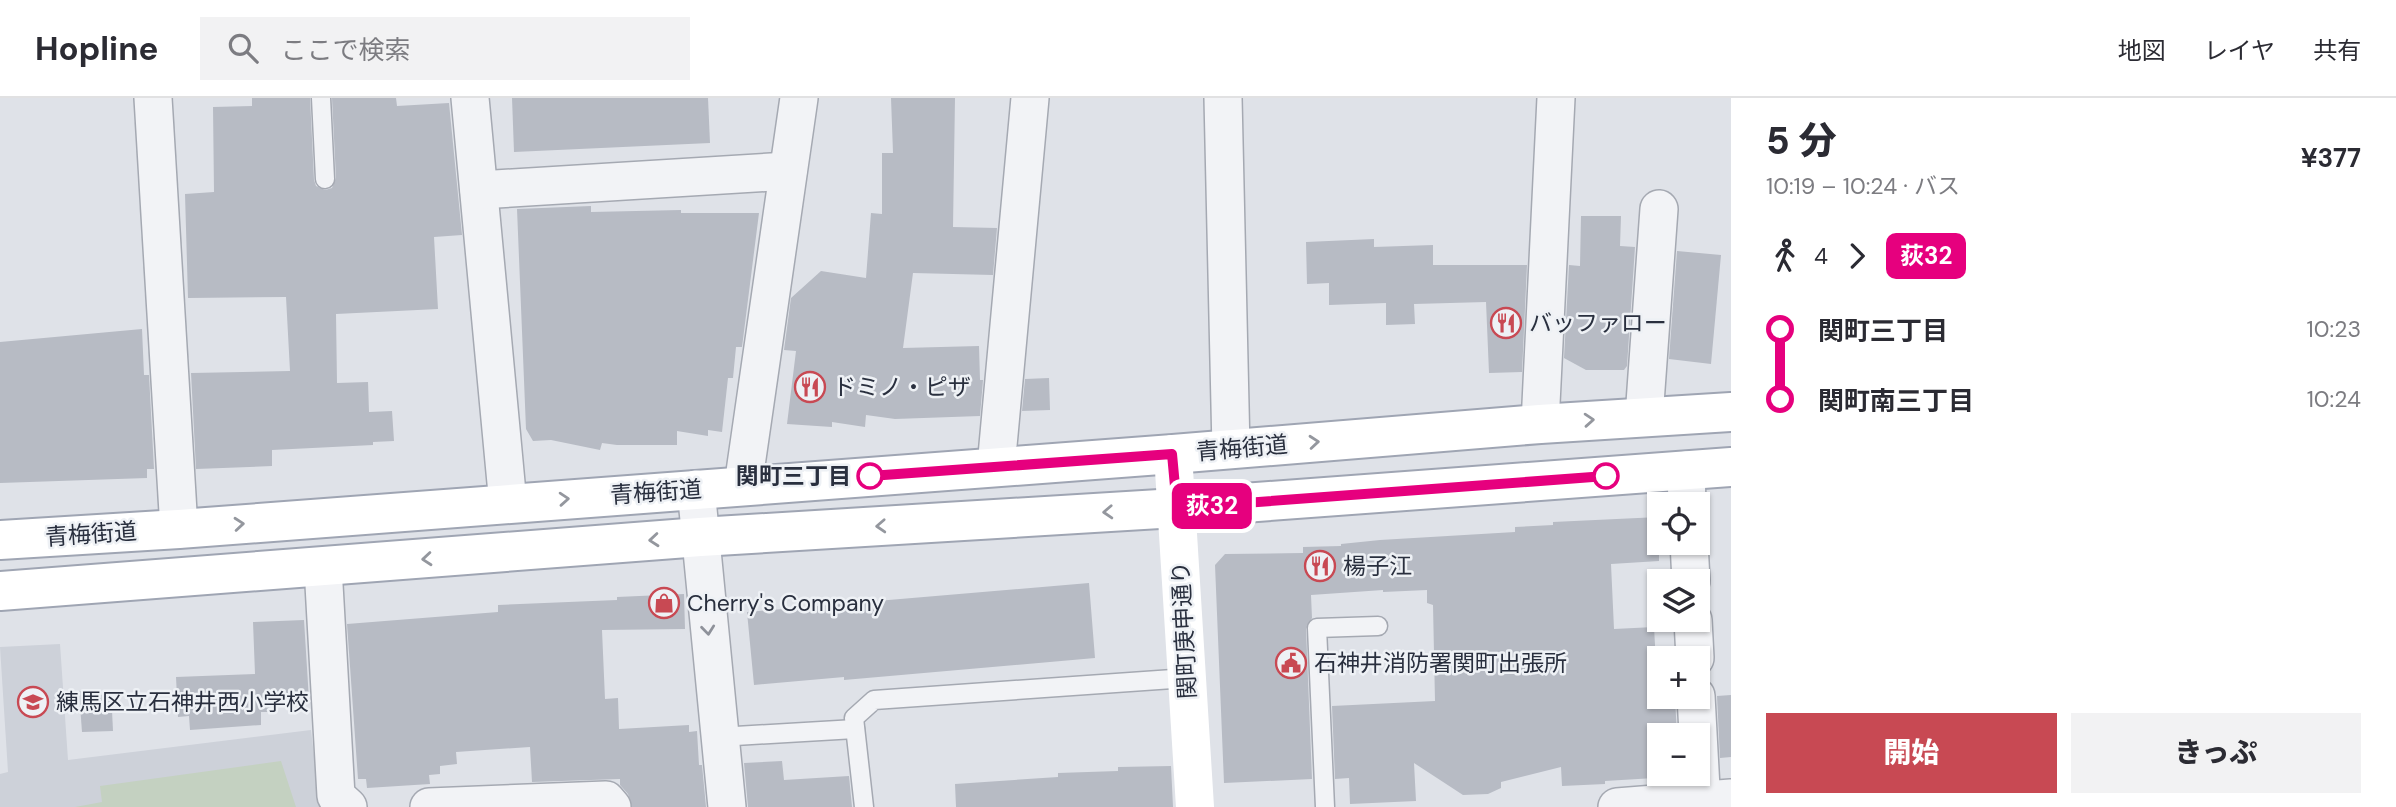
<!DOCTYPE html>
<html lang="ja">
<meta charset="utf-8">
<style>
body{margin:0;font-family:"DM Sans","Noto Sans JP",sans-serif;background:#f2f2f3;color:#2b2b33;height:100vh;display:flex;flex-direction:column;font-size:26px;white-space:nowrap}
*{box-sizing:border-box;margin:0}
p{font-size:23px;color:#7c7c81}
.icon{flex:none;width:38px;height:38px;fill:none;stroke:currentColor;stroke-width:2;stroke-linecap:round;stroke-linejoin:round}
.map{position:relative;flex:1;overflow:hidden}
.drawer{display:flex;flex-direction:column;background:#fff;width:665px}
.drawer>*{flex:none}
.badge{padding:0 14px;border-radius:10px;font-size:24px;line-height:46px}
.tools{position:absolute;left:1647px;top:394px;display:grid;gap:14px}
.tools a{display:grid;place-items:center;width:63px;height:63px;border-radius:0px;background:#fff;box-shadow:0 2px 5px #0004;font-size:35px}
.map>.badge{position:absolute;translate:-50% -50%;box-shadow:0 0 0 4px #fff}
.legs{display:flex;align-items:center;gap:10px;height:77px;padding:0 35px;font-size:23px}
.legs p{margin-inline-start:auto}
.overview{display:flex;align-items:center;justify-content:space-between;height:119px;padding:0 35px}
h1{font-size:38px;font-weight:800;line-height:52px}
.action{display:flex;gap:14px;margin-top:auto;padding:14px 35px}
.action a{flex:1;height:80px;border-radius:0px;background:#c84953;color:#fff;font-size:28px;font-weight:800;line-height:80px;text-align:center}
.action a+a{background:#f2f2f3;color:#2b2b33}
ul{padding:0 35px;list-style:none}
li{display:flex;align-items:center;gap:24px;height:70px;font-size:26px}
li i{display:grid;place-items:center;width:10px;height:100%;margin:0 9px;background:currentColor}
li i::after{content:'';width:18px;height:18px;margin:-9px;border:5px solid;border-radius:50%;background:#fff}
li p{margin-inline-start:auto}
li:first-child i{background:linear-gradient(#0000 50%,currentColor 0)}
li:last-child i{background:linear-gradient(currentColor 50%,#0000 0)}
header{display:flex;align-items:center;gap:42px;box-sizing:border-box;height:98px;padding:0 35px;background:#fff;border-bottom:2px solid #e1e1e2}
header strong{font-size:33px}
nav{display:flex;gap:38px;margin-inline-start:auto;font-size:24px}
.search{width:490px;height:63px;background:#f2f2f3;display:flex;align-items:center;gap:18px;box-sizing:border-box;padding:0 24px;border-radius:0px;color:#7c7c81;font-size:26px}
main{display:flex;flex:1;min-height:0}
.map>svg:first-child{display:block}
.built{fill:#cdd1d9}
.green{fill:#c4d1c1}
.building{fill:#b7bbc4}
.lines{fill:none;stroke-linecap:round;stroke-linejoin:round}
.lane-casing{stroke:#a5a9b2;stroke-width:21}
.street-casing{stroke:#a5a9b2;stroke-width:40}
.primary-casing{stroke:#9fa5b3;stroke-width:42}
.lane{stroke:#f2f3f6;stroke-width:18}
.street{stroke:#f2f3f6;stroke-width:37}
.secondary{stroke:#fff;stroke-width:38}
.primary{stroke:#fff;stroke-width:38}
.oneway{stroke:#94979e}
.oneway2{stroke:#8e919a}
.line-1-casing{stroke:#fff;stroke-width:16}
.line-1{stroke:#e6007e;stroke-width:10}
.stop-1-dot{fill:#fff;stroke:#e6007e;stroke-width:3.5}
.labels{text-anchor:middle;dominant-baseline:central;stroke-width:5;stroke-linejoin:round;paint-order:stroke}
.poi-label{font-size:23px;fill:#292f3e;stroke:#eef1f5;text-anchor:start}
.street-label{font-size:23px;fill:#292f3e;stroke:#eef1f5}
.stop-label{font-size:23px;font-weight:bold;fill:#292f3e;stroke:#eef1f5;text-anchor:end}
</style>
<header>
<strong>Hopline</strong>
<div class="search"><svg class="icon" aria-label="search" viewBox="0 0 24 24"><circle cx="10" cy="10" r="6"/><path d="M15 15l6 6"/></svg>ここで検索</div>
<nav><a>地図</a><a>レイヤ</a><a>共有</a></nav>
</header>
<main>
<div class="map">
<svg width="1731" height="709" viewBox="0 0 1731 709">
<rect width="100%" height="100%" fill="#dfe2e8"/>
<polygon class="built" points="60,546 68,662 311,632 320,709 0,709 0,676 8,674 0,549"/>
<polygon class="green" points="281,663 296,709 75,709 102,704 100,688"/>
<g class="building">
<polygon points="252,0 310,0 314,82 316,88 325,92 332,90 336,80 332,0 396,0 397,8 449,5 462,137 434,139 438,211 336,216 337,285 368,284 369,314 392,313 394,343 373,344 373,347 272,352 272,368 196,371 191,275 290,273 286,199 188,200 185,96 214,94 213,9 252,8"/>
<polygon points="512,0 708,0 710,45 514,54"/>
<polygon points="891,0 955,0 953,129 997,130 993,177 913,175 903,250 979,248 980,282 983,282 980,318 895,321 866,317 865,329 832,324 832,329 787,326 796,253 784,252 791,200 821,173 866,180 871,115 882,116 882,55 893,55"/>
<polygon points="591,108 591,114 681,112 681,115 759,115 742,249 736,249 733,280 728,280 722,334 708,332 708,338 677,333 677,347 617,347 602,345 600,352 551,342 533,343 526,331 517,111"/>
<polygon points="1581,118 1621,118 1620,148 1635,149 1627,268 1624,272 1586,272 1564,260 1569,167 1580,168"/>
<polygon points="1374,141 1374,149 1433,147 1433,167 1527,167 1522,274 1489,275 1486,204 1414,206 1415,226 1386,227 1386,205 1329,207 1329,185 1307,186 1306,144"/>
<polygon points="1677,153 1721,157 1711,266 1669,261"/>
<polygon points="142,231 144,277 149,277 154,371 147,371 147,380 0,385 0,244"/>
<polygon points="1049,280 1050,312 1022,313 1025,281"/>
<polygon points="1659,419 1659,463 1611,466 1614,531 1654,529 1658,601 1675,600 1677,637 1659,637 1659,676 1671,676 1671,679 1605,683 1605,686 1562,688 1561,669 1501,684 1501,690 1488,696 1463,697 1414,665 1416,703 1350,706 1349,680 1335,681 1332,608 1435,603 1433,507 1427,505 1427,492 1383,494 1383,492 1311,497 1312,520 1306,531 1312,681 1224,685 1215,467 1225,456 1303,455 1303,449 1341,448 1341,446 1380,442 1515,434 1515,429 1553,427 1553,424"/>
<polygon points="1089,485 1095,560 844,582 844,579 754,587 747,514"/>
<polygon points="684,496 685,531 602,532 605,601 618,600 619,631 689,627 689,634 697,633 699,667 702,667 706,709 632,709 628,696 620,687 620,681 532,684 530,649 456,654 457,666 440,668 440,676 429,677 430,686 367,690 366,681 358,681 347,526 498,514 498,507 617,502 617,499"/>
<polygon points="304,522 309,602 269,604 270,614 261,614 261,627 190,632 189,618 178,619 176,579 255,576 253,524"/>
<polygon points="111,592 113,633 82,634 79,593"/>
<polygon points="1731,597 1731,659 1720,660 1717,598"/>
<polygon points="782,663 784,682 849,678 852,709 748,709 744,665"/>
<polygon points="1171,668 1173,709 956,709 955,686 1058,679 1058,675 1118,673 1118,669"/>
</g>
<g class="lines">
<g class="lane-casing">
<g id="lane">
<polyline points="321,0 325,81"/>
<polyline points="719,639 855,631"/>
<polyline points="864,709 854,620 874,602 1187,580"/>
<polyline points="1325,709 1317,530 1378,528"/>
</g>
</g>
<g class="street-casing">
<g id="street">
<polyline points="153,0 179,431"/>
<polyline points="470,0 508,406"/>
<polyline points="1223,0 1231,351"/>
<polyline points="479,92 788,73"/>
<polyline points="1644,319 1659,111"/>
<polyline points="1540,326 1556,0"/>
<polyline points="996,369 1030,0"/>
<polyline points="1686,372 1687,406"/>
<polyline points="743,388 799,0"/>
<polyline points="696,391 727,709"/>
<polyline points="1689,444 1691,483"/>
<polyline points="323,469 336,698 348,709"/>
<polyline points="1693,522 1695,560"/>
<polyline points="1696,598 1702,709"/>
<polyline points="429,709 606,702 612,709"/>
<polyline points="1617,709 1731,700"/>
</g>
</g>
<g class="primary-casing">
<g id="primary">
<polyline points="0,442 179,431 1173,356 1540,326 1731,314"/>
<polyline points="0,493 700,439 1176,410 1731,369"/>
</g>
</g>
<use href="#lane" class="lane"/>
<use href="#street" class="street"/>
<polyline class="secondary" points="1173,356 1195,709"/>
<use href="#primary" class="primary"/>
</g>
<defs><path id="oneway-chevron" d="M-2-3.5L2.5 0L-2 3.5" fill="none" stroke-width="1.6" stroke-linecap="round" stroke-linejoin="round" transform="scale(1.75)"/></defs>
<g class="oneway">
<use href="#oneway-chevron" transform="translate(1589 322) rotate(-4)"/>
<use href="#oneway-chevron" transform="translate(1314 344) rotate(-5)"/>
<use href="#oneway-chevron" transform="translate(564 401) rotate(-4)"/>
<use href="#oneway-chevron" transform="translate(1108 414) rotate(177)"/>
<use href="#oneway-chevron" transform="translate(239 426) rotate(-5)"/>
<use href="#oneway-chevron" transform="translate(881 428) rotate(177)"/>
<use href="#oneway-chevron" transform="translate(654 442) rotate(175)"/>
<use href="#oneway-chevron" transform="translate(427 461) rotate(175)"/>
</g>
<use class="oneway2" href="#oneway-chevron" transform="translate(708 532) rotate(84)"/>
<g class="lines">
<g class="line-1-casing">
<polyline id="line-1" points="870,378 1172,356 1177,410 1606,378"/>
</g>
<use href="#line-1" class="line-1"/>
</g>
<defs>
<g id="restaurant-ring" transform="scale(1.575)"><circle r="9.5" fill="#eef1f5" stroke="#c84953" stroke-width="1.5"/><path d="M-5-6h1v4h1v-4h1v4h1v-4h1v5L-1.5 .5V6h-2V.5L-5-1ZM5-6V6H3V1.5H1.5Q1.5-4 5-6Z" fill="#c84953"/></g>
<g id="shop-ring" transform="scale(1.575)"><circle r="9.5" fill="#eef1f5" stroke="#c84953" stroke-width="1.5"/><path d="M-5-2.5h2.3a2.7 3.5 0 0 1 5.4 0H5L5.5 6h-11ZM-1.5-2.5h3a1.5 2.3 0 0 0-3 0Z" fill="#c84953"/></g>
<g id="civic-ring" transform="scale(1.575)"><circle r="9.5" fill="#eef1f5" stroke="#c84953" stroke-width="1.5"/><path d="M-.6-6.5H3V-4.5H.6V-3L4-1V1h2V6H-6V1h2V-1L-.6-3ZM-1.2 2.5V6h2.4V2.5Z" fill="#c84953"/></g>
<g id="school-ring" transform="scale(1.575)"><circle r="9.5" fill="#eef1f5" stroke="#c84953" stroke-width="1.5"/><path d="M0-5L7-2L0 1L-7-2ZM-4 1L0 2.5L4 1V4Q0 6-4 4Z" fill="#c84953"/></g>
</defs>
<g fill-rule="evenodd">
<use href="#restaurant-ring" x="1506" y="225"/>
<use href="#restaurant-ring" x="810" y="289"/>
<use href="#restaurant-ring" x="1320" y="468"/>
<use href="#shop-ring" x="664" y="505"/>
<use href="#civic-ring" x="1291" y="565"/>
<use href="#school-ring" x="33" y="604"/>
</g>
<g class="stop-1-dot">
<circle cx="870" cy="378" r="12"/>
<circle cx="1606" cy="378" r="12"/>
</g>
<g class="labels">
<g class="poi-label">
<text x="1529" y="225">バッファロー</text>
<text x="833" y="289">ドミノ・ピザ</text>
<text x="1343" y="468">楊子江</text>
<text x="687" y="505">Cherry's Company</text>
<text x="1314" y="565">石神井消防署関町出張所</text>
<text x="56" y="604">練馬区立石神井西小学校</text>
</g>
<g class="street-label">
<text transform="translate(1242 350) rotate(-5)">青梅街道</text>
<text transform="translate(656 394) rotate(-4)">青梅街道</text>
<text transform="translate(91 436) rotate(-4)">青梅街道</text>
<text transform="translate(1184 532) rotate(-93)">関町庚申通り</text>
</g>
<g class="stop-label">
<text x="851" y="378">関町三丁目</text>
</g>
</g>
</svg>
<div class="tools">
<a><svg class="icon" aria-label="locate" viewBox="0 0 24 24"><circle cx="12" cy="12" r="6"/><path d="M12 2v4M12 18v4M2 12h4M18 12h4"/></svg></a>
<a><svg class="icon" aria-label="layers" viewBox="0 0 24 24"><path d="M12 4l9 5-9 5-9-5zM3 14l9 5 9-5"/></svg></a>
<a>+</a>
<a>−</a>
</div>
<b class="badge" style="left:1212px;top:408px;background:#e6007e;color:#fff">荻32</b>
</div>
<section class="drawer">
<div class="overview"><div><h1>5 分</h1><p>10:19 – 10:24 · バス</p></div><b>¥377</b></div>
<div class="legs"><svg class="icon" aria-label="walk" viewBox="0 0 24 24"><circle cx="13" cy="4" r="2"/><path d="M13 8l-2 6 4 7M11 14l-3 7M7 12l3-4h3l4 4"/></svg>4<svg class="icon" aria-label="forward" viewBox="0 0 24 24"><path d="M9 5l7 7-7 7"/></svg><b class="badge" style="background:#e6007e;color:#fff">荻32</b></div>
<ul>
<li><i style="color:#e6007e"></i><b>関町三丁目</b><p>10:23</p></li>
<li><i style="color:#e6007e"></i><b>関町南三丁目</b><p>10:24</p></li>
</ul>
<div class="action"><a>開始</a><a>きっぷ</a></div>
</section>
</main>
